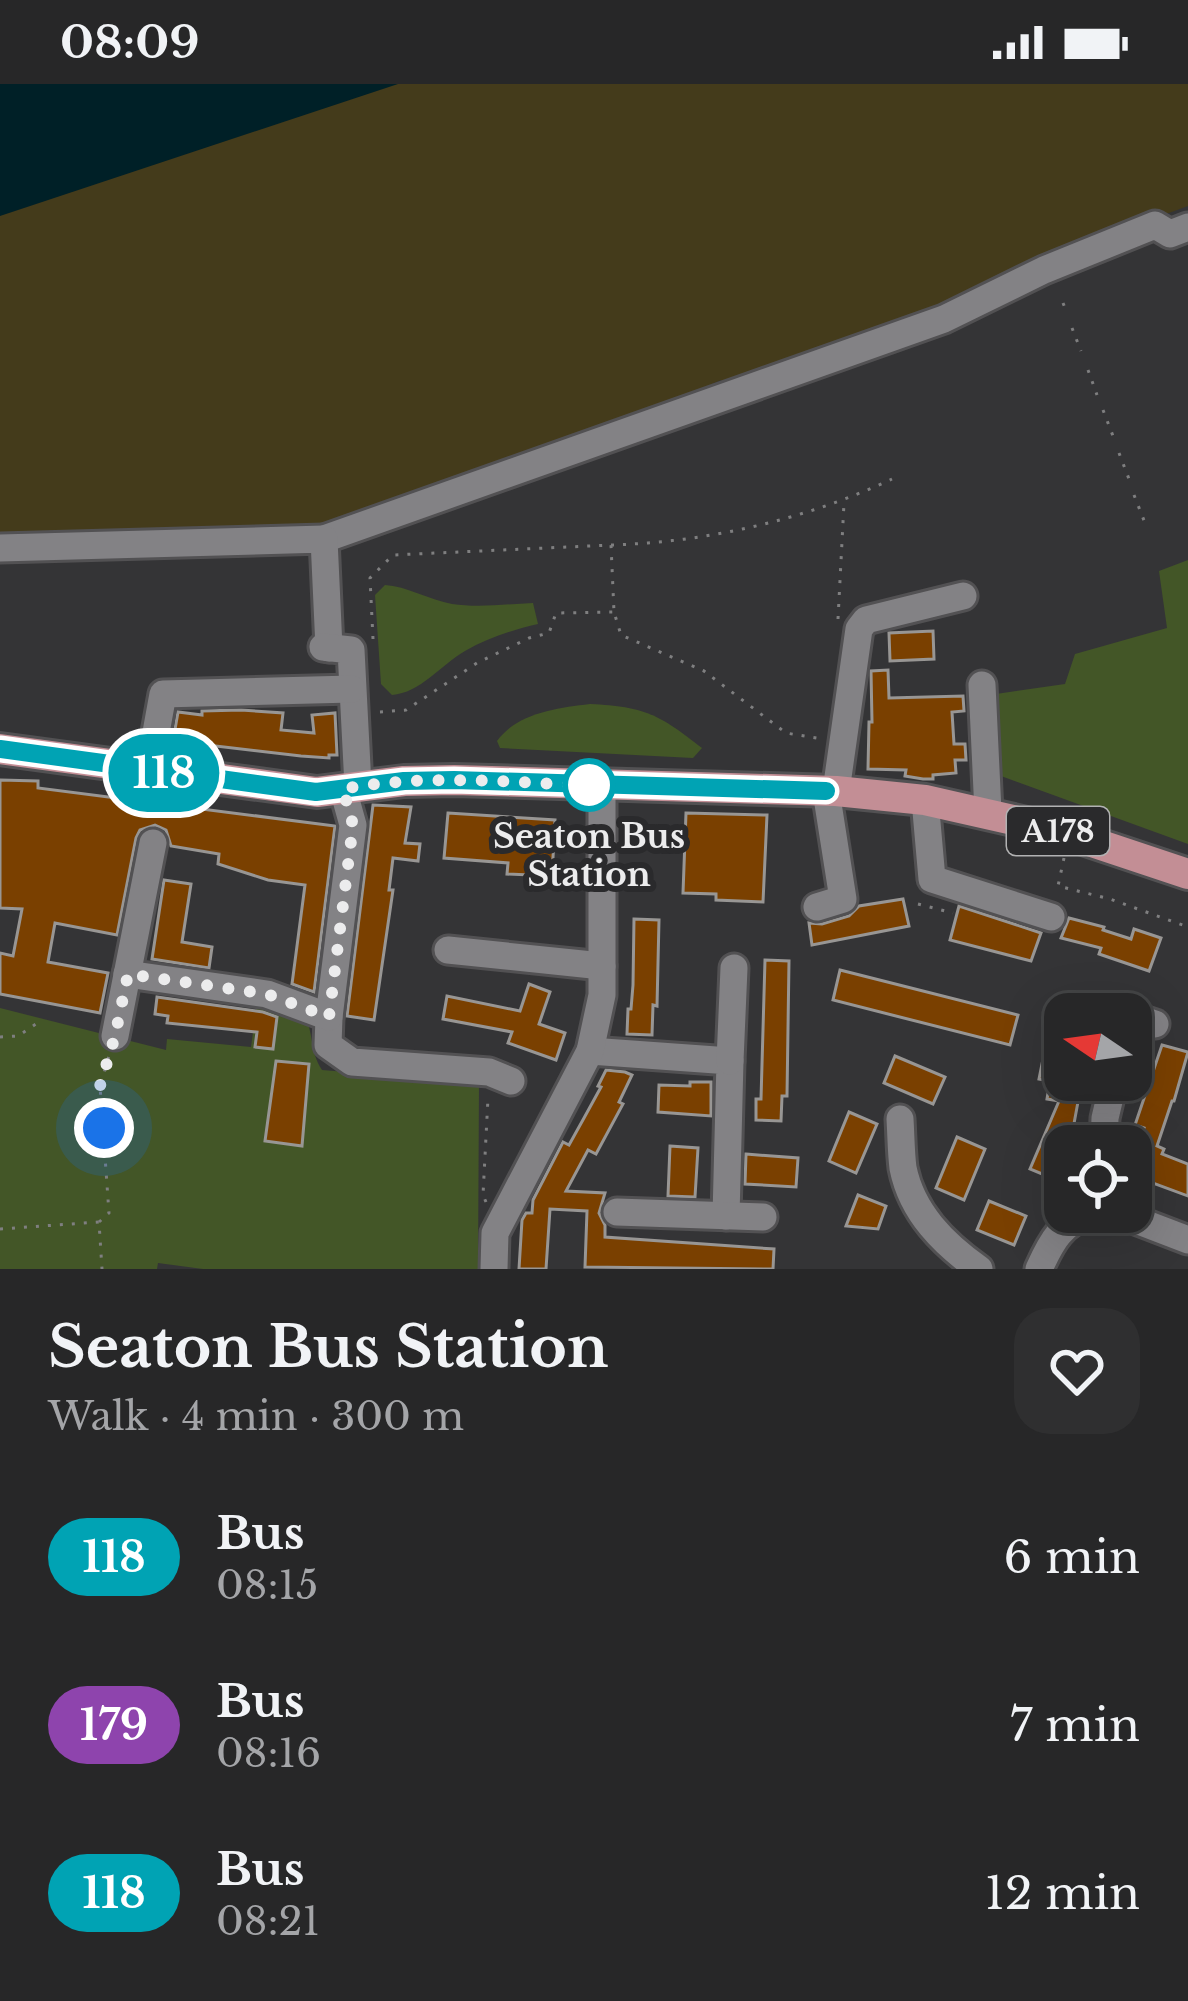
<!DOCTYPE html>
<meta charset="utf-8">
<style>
body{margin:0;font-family:"Libre Baskerville",serif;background:#2f2f30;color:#f1f3f6;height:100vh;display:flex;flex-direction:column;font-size:45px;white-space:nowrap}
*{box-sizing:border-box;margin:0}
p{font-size:39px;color:#a4a5a8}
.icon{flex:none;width:66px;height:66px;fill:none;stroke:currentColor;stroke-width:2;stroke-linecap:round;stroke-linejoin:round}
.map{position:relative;height:1185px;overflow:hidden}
.drawer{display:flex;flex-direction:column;background:#272728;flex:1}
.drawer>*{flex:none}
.badge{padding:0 24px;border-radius:39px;font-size:42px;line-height:78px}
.needle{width:78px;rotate:283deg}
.buttons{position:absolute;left:1044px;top:909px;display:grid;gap:24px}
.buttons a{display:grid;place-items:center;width:108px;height:108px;border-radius:24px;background:#272728;box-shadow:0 12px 48px #0002,0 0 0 3px #434445;font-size:60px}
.you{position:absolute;width:60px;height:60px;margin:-30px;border:9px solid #fff;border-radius:50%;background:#1a73e8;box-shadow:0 0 0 18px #1a73e833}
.map>.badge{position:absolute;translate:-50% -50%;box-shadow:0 0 0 6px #fff}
.round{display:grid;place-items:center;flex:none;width:126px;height:126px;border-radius:36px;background:#2f2f30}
.headline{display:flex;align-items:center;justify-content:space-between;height:204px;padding:0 48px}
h1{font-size:57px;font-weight:700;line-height:90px}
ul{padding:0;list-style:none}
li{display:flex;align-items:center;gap:36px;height:168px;padding:0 48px}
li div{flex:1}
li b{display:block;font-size:45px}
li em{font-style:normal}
li .badge{min-width:132px;font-weight:700;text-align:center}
.status{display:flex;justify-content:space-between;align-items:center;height:84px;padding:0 60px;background:#272728;direction:ltr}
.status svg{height:33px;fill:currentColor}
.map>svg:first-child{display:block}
.green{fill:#435627}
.sand{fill:#443b1b}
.water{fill:#002027}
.building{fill:#7a4000;stroke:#989694;stroke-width:3}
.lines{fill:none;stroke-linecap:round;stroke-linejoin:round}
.minor-casing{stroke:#525153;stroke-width:33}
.major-casing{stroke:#525153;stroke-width:36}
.path{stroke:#7f7f80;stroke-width:3;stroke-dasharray:3 9;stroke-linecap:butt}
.minor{stroke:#838285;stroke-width:27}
.major{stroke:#c38e95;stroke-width:30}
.line-casing{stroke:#fff;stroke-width:27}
.line{stroke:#00a3b4;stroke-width:18}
.walk{stroke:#ececed;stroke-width:12;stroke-dasharray:0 21.6}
.stop-dot{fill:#fff;stroke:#00a3b4;stroke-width:6}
.labels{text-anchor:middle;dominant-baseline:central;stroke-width:12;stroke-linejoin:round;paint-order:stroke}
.shield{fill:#2a2a2c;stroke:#b2b2b3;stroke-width:3}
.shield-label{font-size:30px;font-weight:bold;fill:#ececed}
.stop-label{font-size:33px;font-weight:bold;fill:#ececed;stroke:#2a2a2c}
</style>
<div class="status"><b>08:09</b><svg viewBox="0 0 49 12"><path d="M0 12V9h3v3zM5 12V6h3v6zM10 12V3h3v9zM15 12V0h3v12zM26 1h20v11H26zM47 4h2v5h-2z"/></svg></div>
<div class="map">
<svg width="1188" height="1185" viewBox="0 0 1188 1185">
<rect width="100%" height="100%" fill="#343436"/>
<g class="green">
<polygon points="1188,476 1188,760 1001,692 996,610 1065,600 1075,570 1167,544 1159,487"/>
<path d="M385,501C406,502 430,516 452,520C479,524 507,520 533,519L538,540C512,546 488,554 465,567C441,581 420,609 392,611L381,600L375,511Z"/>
<path d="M590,620C646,623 658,630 702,664L693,674L500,664L497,657C517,629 557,624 590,620Z"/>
<path d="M257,919L306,934C314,954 310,967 322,986L479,999L478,1185H203L158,1179L157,1185H0V924L166,966L167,955L251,963Z"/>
</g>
<polygon class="sand" points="0,0 1188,0 1188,122 1043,175 956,219 726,307 721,296 672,317 648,331 318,442 0,457"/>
<polygon class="water" points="0,0 398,0 0,132"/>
<g class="building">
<polygon points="933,547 934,575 890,577 889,549"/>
<polygon points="888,586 889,614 963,612 964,627 952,628 954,660 965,660 966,676 955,676 956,689 933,691 933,695 923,695 905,692 906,686 868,685 869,638 872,638 871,587"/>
<polygon points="241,626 283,629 281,646 314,649 312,631 335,629 337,671 329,671 329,674 301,672 173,657 178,628 202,631 202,627"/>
<polygon points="0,696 38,697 38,704 335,742 314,908 292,900 305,801 268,796 218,780 219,770 171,762 166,746 155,741 140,746 136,754 117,851 55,839 48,878 108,889 100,929 0,910 0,869 13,872 22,825 0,824"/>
<polygon points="373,721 411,723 405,759 420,760 418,777 393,774 389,806 393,806 374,936 347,932"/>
<polygon points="448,729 555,736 552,792 507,790 508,779 444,774"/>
<polygon points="686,729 767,731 763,818 716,816 716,810 683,809"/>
<polygon points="164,796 191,800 182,858 212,863 209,884 152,875"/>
<polygon points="903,815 909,842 812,861 809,839 822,840 849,832 859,822"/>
<polygon points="959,822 1041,849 1031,877 950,856"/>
<polygon points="1069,834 1104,843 1103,846 1131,855 1134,845 1161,854 1149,887 1099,870 1101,864 1061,854"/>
<polygon points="634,835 659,836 657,922 653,921 652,951 627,950 628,925 631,925 633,901"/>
<polygon points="765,876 789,877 787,1012 782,1012 781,1037 756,1036 756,1015 761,1015"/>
<polygon points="840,886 1018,931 1010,961 833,916"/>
<polygon points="529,900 550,908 539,940 565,949 556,976 508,959 512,948 443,935 447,912 520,927"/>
<polygon points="157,913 263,928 277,933 273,965 255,963 257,948 167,939 168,932 155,930"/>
<polygon points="1049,945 1065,948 1065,996 1082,996 1073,1045 1080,1048 1074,1062 1065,1062 1065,1082 1059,1097 1030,1085 1059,1017 1047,1015 1050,997 1039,995"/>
<polygon points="1162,961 1188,968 1174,1017 1172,1017 1157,1062 1164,1065 1162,1070 1188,1080 1188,1112 1131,1091 1131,1076 1144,1044 1135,1041"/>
<polygon points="895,972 945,993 933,1020 884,999"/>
<polygon points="276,977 309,980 302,1062 265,1057"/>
<polygon points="606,986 625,988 632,991 619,1018 623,1020 596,1070 588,1066 566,1107 605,1109 599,1129 605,1141 605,1153 774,1165 773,1185 585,1183 587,1127 550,1125 546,1185 519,1185 522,1136 526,1129 532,1129 533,1116 563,1058 569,1061 584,1034 601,1003 598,1002"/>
<polygon points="690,998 711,998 711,1032 658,1028 659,1001 690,1002"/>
<polygon points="849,1028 877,1040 856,1089 829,1077"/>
<polygon points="957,1053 985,1065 964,1116 936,1104"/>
<polygon points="670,1062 698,1064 695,1113 668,1112"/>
<polygon points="746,1070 798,1074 796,1103 745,1100"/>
<polygon points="858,1111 886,1122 878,1145 846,1142"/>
<polygon points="989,1117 1026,1132 1014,1161 977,1146"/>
</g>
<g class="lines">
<g class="minor-casing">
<g id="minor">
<polyline points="324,455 944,235 1044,186 1155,141 1170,150 1188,143"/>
<polyline points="0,464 324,455 329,564"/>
<polyline points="323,563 351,566 358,702"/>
<polyline points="982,601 988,728"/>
<polyline points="149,687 163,610 352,605"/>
<polyline points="343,705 353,741 329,933 328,961 352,978 489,988 511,997"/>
<polyline points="836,707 859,545 866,536 963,512"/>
<polyline points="925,716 932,795 1051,833"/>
<polyline points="817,823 843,815 826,707"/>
<polyline points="448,866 602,882"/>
<polyline points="127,890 267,910 329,933"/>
<polyline points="1131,932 1155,940"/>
<polyline points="115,952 153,759"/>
<polyline points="590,967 730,977 726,1132"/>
<polyline points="730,977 734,884"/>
<path d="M900,1035C901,1051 901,1068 903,1084C912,1129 944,1160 979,1185"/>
<polyline points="1104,1062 1105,1034 1114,996"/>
<polyline points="617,1128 763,1133"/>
<polyline points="1115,1128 1188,1156"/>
<polyline points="494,1185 495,1149 590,967 602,911 602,702"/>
<path d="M1039,1185C1052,1156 1061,1140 1091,1128"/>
</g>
</g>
<g class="major-casing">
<polyline id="major" points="0,665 317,708 404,697 454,696 836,707 925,716 1053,745 1188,790"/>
</g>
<g class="path">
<polyline points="1063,219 1067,229"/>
<polyline points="1072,244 1081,267"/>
<polyline points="1088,286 1097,311"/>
<polyline points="1103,326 1113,352"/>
<polyline points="1119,369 1129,395"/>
<polyline points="1134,411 1145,439"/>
<path d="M611,461C708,458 804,436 892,395"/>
<polyline points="838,535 844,419"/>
<polyline points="373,555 370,494 393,471 611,461 614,528 621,551 704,587 786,649 822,655"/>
<polyline points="380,628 406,626 477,579 529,554 549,549 556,529 614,528"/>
<polyline points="1064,774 1058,802 1110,815 1188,843"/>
<polyline points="918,820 953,829"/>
<polyline points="0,953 18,952 36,940"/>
<polyline points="486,1118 483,1111 488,1014"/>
<polyline points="99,1138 109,1129 100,1002 109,972"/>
<polyline points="0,1145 99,1138 102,1185"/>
</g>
<use href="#minor" class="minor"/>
<use href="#major" class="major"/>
</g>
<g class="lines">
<g class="line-casing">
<polyline id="line" points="0,665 316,708 404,697 454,696 826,707"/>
</g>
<use href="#line" class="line"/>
<path class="walk" d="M104,1044L100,1002L115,952L128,890L267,910L329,933L353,741L343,705C428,689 516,699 602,702L589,701"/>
</g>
<circle class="stop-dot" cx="589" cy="701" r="24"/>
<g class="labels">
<rect class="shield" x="1007" y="723" width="102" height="48" rx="9"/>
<g class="shield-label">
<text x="1058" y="747">A178</text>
</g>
<g class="stop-label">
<text x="589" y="752">Seaton Bus<tspan x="589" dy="38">Station</tspan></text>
</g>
</g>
</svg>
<div class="buttons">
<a><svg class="needle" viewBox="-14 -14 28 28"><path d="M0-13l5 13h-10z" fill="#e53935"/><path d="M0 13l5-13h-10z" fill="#a4a5a8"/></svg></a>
<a><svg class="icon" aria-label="locate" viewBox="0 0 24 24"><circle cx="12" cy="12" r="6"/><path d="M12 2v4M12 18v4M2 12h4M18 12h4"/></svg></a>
</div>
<div class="you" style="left:104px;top:1044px"></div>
<b class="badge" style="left:164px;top:689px;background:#00a3b4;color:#fff">118</b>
</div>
<section class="drawer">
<div class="headline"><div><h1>Seaton Bus Station</h1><p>Walk · 4 min · 300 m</p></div><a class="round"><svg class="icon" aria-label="heart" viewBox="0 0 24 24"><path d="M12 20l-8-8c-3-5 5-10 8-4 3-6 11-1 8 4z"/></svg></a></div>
<ul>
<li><span class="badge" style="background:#00a3b4;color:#fff">118</span><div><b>Bus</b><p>08:15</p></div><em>6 min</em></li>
<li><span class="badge" style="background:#8e44ad;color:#fff">179</span><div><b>Bus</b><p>08:16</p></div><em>7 min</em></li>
<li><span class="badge" style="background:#00a3b4;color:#fff">118</span><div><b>Bus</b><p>08:21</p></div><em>12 min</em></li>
</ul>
</section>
